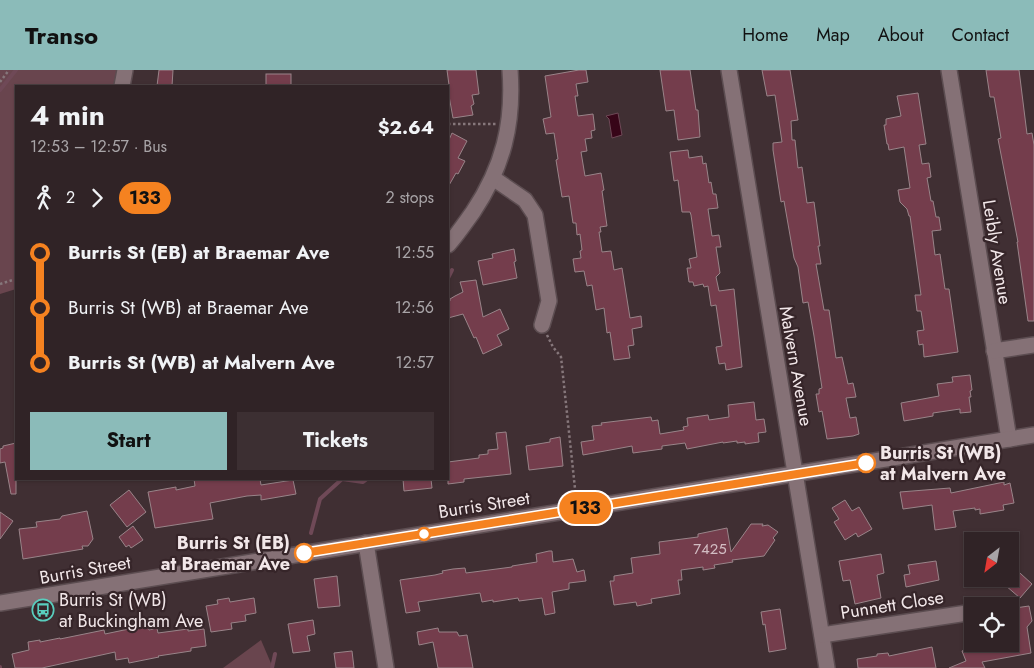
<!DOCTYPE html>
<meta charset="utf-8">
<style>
body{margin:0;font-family:Jost,sans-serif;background:#3c2f32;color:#f1f3f6;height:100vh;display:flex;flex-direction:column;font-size:19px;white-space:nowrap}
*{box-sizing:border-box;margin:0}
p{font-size:16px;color:#a8a4a7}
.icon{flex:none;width:28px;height:28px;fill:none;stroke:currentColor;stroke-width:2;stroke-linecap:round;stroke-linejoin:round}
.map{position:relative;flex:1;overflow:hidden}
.sheet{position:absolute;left:15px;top:15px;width:434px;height:395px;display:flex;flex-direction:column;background:#302326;border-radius:0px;box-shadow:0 1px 4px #0004,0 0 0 1px #4b4043}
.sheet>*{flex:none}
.badge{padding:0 10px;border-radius:16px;font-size:18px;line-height:32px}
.needle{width:32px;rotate:211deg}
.buttons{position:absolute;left:964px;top:462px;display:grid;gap:10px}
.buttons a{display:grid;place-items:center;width:55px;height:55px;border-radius:0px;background:#302326;box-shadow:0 1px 4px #0004,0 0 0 1px #4b4043;font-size:25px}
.map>.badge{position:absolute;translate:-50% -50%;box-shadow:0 0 0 2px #fff}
.legs{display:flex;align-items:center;gap:8px;height:55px;padding:0 15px;font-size:16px}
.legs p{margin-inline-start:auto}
.summary{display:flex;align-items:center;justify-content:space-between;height:85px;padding:0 15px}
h1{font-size:28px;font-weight:700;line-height:38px}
.action{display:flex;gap:10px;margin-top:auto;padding:10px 15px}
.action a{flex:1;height:58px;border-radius:0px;background:#8bbbb9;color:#111;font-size:20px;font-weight:700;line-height:58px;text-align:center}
.action a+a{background:#3c2f32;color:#f1f3f6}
ul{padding:0 15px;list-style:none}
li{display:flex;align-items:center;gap:18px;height:55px;font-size:19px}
li i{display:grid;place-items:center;width:8px;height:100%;margin:0 6px;background:currentColor}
li i::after{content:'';width:12px;height:12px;margin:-6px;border:4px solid;border-radius:50%;background:#302326}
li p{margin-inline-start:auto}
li:first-child i{background:linear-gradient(#0000 50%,currentColor 0)}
li:last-child i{background:linear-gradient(currentColor 50%,#0000 0)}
header{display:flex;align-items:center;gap:30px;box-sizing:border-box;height:70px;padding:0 25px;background:#8bbbb9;color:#111}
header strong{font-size:24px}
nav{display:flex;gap:28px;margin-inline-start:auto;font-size:18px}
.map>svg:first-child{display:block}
.green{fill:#69454e}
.water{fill:#370518;stroke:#6f4957}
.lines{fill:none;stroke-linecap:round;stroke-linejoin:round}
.stream{stroke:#6f4957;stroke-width:4}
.building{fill:#743d4c;stroke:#998489}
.minor-casing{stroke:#5c4d51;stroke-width:18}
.path{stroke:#86777b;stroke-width:2.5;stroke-dasharray:2.5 2.5;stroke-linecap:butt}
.minor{stroke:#857176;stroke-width:15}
.line-1-casing{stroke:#fff;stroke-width:11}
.line-1{stroke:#f58220;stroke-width:8}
.stop-1-dot{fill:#fff;stroke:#f58220;stroke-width:2.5}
.labels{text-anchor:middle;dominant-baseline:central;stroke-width:4.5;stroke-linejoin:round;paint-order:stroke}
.number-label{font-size:15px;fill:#d2bcc2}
.street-label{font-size:18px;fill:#f2e7e9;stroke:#362529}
.stop-label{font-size:18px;font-weight:bold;fill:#f2e7e9;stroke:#362529;text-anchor:start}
.poi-label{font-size:18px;fill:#f2e7e9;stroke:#362529;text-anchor:start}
</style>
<header>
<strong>Transo</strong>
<nav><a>Home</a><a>Map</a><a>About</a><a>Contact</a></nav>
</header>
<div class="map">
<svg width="1034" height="598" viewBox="0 0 1034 598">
<rect width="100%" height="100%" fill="#402f33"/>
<g class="green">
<polygon points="0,0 117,0 114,16 16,16 16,219 0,224"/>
<polygon points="261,570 273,598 223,598"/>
</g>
<polygon class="water" points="618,43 622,65 612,68 609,49 606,46"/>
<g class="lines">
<g class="stream">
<polyline points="0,20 16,0"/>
<polyline points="448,208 452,200"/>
<polyline points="311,463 320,429 342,409 363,412 367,409"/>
<polyline points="0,597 0,598"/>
<polyline points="272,598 275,584"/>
</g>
</g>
<g class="building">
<polygon points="159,0 173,0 172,16 157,16"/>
<polygon points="447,0 476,0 479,24 472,25 474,34 471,36 473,45 453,48 447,15 449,15"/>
<polygon points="579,0 586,0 588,12 576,14 578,26 575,26 578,46 593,44 595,60 591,61 592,68 585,69 587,81 581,82 585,106 601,103 604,120 602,121 607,156 600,157 601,162 599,162 602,182 611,181 614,200 622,198 630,248 641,246 642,257 632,259 634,275 628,276 630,288 614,290 610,262 607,263 604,238 596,240 592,215 587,216 584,201 575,202 573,189 581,188 580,181 582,180 580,164 577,165 576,153 573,153 569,126 562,127 556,90 558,89 554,63 546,64 543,49 551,47 545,6"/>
<polygon points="660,0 690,0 696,40 698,40 700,67 678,70 674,40 666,41"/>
<polygon points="762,0 790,0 798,50 791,51 792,70 795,70 798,98 802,97 807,133 814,132 820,176 818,176 821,194 816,194 824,240 829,240 836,288 842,287 848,314 853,313 856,327 846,328 850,348 856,347 859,364 853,366 827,369 822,341 819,342 816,324 819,324 819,319 822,318 814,266 808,232 803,233 798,197 794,188 784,131 781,132 773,80 773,73 782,72 775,25 767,26"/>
<polygon points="986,0 1019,0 1027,64 1032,63 1034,75 1034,251 1028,251 1017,172 1018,172 998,69 1001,68 994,27 990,27"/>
<rect x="266" y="4" width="25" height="12"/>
<polygon points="918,23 926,74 919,75 922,94 929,93 931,107 927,108 931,131 933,131 936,147 939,147 941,160 932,161 935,185 940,184 945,219 949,219 958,282 924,287 923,274 919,275 917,261 924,260 921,241 917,241 915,225 921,225 910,146 909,146 907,139 900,132 898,120 910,118 904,77 889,80 888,74 887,74 884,55 886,55 886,49 901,46 897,26"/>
<polygon points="452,63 467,71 458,88 465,91 458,104 456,103 448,117 448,72"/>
<polygon points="688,80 689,88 702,86 703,94 706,93 709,113 711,112 713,124 716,124 718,138 708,139 712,166 719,165 721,177 716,177 720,203 716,207 719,221 734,219 742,297 726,300 725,293 719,294 716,277 722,276 716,235 711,236 708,216 704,217 703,214 694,216 693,212 689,212 687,198 691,198 689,189 697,187 691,145 690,142 682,142 678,110 674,111 670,82"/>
<polygon points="514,179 516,191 514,192 517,208 483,215 478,191 493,188 492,184"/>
<polygon points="476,210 483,247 500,239 509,259 497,265 502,275 483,284 476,267 474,268 463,244 448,248 448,232 450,231 450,229 455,226 463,222 460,212"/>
<polygon points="970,305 972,320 970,321 971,327 969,327 971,342 960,343 960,339 933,343 933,346 904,351 901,333 939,326 937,314 953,312 952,307"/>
<polygon points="754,332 756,350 764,349 766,362 758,363 759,372 745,374 745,372 737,373 737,371 723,373 723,372 687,379 685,373 662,376 662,379 633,383 632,376 583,385 581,372 594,370 592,356 602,355 601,353 651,347 652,351 658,350 660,364 684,360 683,357 688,356 687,348 708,345 709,350 729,347 728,335"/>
<polygon points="506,362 511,404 464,409 464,412 448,414 448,392 479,388 479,385 488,384 488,380 498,379 496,363"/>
<polygon points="560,367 563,396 529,400 526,376 550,372 550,369"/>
<polygon points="16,373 16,424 11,424 5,392 0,393 0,379 3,378 3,376"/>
<polygon points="194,409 260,409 261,415 293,410 296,424 261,430 261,425 247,426 210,433 213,449 155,458 148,422 176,417 176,420 195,416"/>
<polygon points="403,409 431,409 432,418 404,421"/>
<polygon points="1004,412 1004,415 1010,413 1014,433 1003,435 1004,440 980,444 980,439 975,440 975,438 953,441 956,457 935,460 932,435 903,439 900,422 950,418 951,423"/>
<polygon points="129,420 146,442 127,457 110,435"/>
<polygon points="845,430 852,441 859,437 872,459 858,467 856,463 845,470 834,452 839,449 832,438"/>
<polygon points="87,441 93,469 88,476 82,476 83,479 23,489 19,459 37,457 36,452 60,449 62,446"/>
<polygon points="0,442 13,451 0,469"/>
<polygon points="751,454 763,454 762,456 768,455 778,462 773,468 775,470 764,486 732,490 733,492 714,495 715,498 703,500 703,497 681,500 682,510 678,510 680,524 651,529 652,533 637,536 636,532 614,535 610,511 614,511 614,506 633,503 631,488 660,484 659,472 698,467 698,464 727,458 731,482"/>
<polygon points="133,456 143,470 131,478 129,475 126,477 119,467"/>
<polygon points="549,481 552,481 553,492 573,489 577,502 584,500 586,511 569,513 569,519 552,522 555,543 545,545 542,528 519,531 518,528 493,532 493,530 482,532 480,523 418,532 420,541 406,543 400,510 435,505 443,503 442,501 453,499 465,498 466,503 512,497 512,496 537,492 536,484"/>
<polygon points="881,484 884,503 877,505 881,528 855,534 850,510 843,511 839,491"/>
<polygon points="936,491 939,510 906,517 904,505 910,504 908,495"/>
<polygon points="1010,494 1032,514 1020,528 998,509 1010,509"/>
<polygon points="337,506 340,536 318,538 314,509"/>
<polygon points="229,528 230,532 254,528 256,543 245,545 246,551 231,553 232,559 211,562 206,536 218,534 217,530"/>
<polygon points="1029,536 1032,551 1027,557 1031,583 982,592 985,598 949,598 966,591 962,581 979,574 1010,574 1010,558 1016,549 1015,538"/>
<polygon points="780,539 786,579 769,582 765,554 763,555 761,542"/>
<polygon points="313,550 315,564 307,566 310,581 293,583 288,554"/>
<polygon points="148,555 149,560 157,558 158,563 188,559 188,561 204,559 206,576 191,578 191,581 158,586 159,587 129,593 128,588 116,590 115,582 42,598 15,598 12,584 29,580 28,572 40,570 40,572 60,568 60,569 104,560 105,564"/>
<polygon points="438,558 439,562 457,562 459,566 467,565 473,598 438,598 433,572 419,575 417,562"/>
<polygon points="932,577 936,598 858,598 857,589 877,586 877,584 888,583 889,586"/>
<polygon points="352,581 354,598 336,598 334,583"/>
</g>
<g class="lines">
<g class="minor-casing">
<g id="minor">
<path d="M729,0C761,199 796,398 827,598"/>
<polyline points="949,0 1009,369"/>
<polyline points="122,16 125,0"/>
<polyline points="493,108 525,130 535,145 549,231 542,255"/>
<path d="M448,175C457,165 465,153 473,142C503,97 514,54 510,0"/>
<polyline points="994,281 1034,275"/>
<polyline points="366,473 386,598"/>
<polyline points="0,533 1034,365"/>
<polyline points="822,565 967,543"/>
</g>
</g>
<g class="path">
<polyline points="0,12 9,0"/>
<polyline points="448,54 496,54"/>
<polyline points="0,214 16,209"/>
<polyline points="547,265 553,277 561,287 576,428"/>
</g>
<use href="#minor" class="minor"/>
</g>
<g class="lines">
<g class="line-1-casing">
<polyline id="line-1" points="304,483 866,393"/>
</g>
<use href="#line-1" class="line-1"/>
</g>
<defs>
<g id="bus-ring" transform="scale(1.125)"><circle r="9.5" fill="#362529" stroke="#59cebe" stroke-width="1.5"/><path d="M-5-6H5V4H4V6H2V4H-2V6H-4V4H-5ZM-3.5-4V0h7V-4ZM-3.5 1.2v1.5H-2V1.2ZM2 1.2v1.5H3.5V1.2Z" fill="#59cebe"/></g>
</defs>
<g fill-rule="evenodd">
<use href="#bus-ring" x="43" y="540"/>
</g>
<g class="stop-1-dot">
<circle cx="866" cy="393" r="9"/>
<circle cx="424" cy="464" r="6"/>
<circle cx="304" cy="483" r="9"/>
</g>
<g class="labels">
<g class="number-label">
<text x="710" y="479">7425</text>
</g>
<g class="street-label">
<text transform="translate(997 182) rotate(81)">Leibly Avenue</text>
<text transform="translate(796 296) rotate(80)">Malvern Avenue</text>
<text transform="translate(484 435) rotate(-9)">Burris Street</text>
<text transform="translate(85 500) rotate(-10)">Burris Street</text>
<text transform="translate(892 535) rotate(-9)">Punnett Close</text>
</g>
<g class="stop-label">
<text x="880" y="383">Burris St (WB)<tspan x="880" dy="21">at Malvern Ave</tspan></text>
<text x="290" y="473" text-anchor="end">Burris St (EB)<tspan x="290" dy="21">at Braemar Ave</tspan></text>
</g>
<g class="poi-label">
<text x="59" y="530">Burris St (WB)<tspan x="59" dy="21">at Buckingham Ave</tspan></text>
</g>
</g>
</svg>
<div class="buttons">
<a><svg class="needle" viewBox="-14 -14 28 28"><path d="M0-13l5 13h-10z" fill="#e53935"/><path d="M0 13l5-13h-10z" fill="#a8a4a7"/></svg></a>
<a><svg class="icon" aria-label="locate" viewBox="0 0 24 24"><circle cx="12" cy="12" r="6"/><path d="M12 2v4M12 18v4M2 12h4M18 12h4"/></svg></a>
</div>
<b class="badge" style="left:585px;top:438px;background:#f58220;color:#111">133</b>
<section class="sheet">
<div class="summary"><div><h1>4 min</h1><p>12:53 – 12:57 · Bus</p></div><b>$2.64</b></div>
<div class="legs"><svg class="icon" aria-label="walk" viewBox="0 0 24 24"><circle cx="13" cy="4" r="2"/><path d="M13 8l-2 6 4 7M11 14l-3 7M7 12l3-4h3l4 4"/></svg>2<svg class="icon" aria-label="forward" viewBox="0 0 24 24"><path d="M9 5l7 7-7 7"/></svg><b class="badge" style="background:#f58220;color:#111">133</b><p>2 stops</p></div>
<ul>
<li><i style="color:#f58220"></i><b>Burris St (EB) at Braemar Ave</b><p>12:55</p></li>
<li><i style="color:#f58220"></i><span>Burris St (WB) at Braemar Ave</span><p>12:56</p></li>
<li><i style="color:#f58220"></i><b>Burris St (WB) at Malvern Ave</b><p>12:57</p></li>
</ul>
<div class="action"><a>Start</a><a>Tickets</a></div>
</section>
</div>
